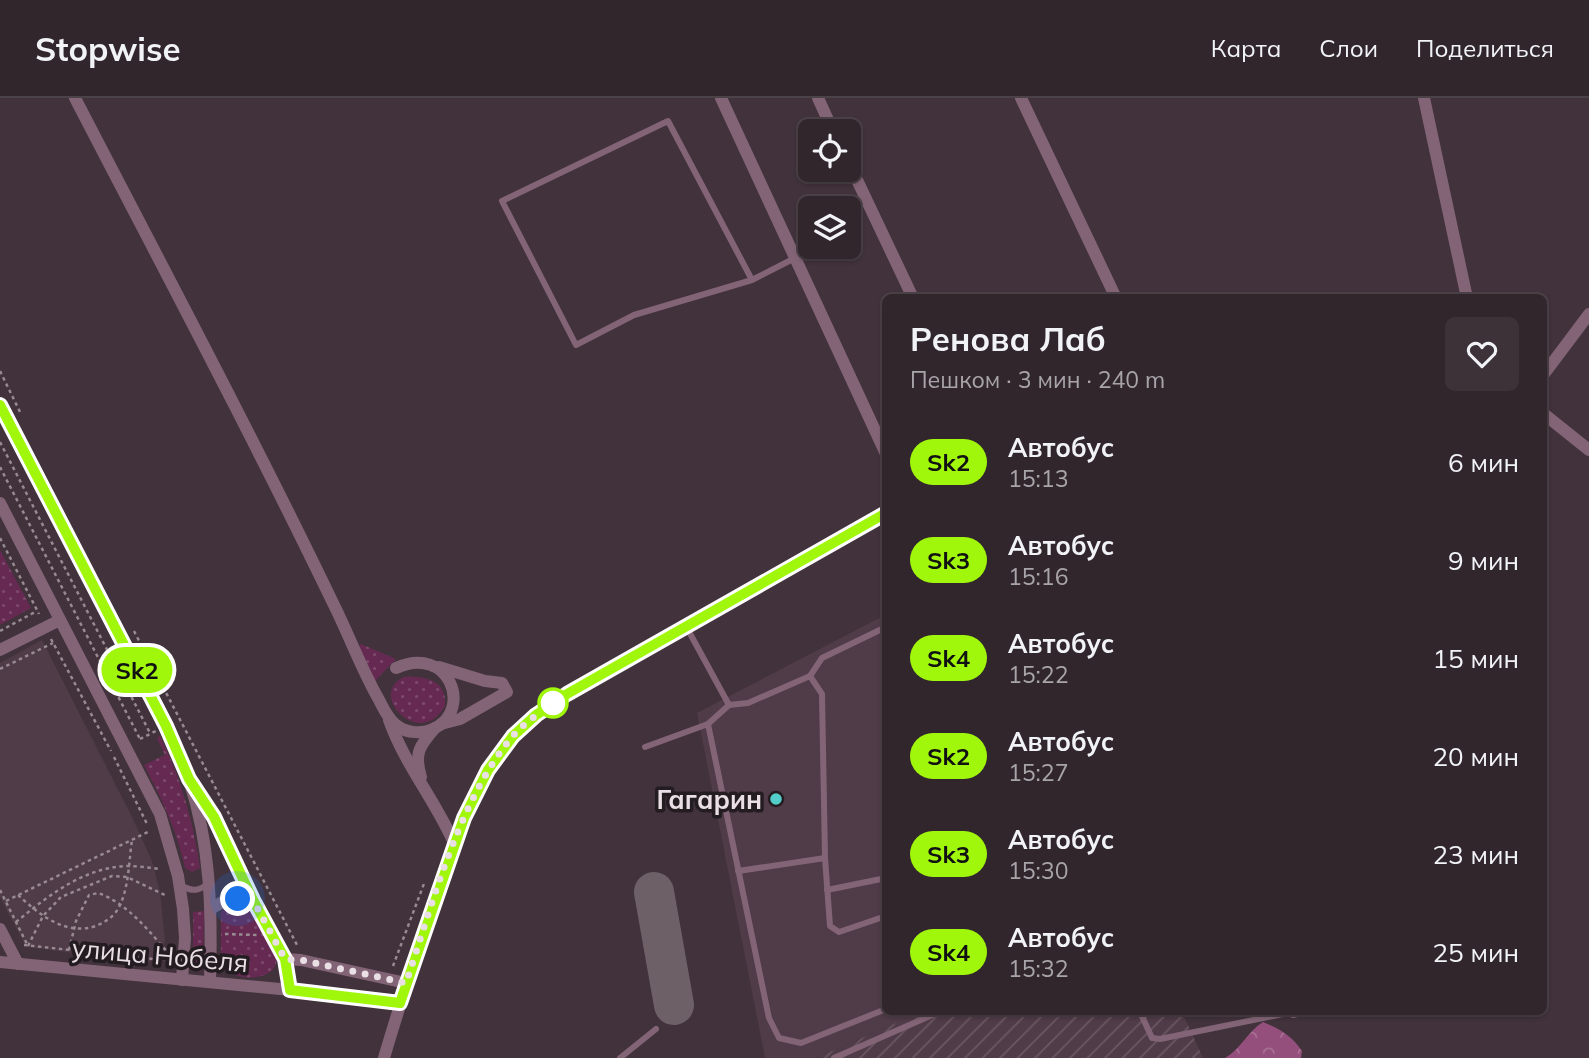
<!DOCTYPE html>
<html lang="ru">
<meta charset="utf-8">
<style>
body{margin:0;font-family:Mulish,sans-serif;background:#3d3238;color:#f1f3f6;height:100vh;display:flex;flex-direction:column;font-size:26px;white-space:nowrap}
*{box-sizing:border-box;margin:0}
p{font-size:23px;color:#a8a5a9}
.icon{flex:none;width:38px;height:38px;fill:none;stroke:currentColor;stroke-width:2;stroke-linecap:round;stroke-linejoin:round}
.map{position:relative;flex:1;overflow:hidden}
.sheet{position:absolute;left:882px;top:196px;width:665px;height:721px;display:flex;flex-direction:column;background:#31262c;border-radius:10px;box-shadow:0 2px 5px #0004,0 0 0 2px #4c4348}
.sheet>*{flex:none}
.badge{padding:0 14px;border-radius:23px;font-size:24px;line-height:46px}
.tools{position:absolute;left:798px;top:21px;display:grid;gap:14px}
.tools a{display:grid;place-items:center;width:63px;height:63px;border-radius:10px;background:#31262c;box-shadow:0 2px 5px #0004,0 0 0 2px #4c4348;font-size:35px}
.you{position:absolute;width:35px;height:35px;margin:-18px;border:5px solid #fff;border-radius:50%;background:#1a73e8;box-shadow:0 0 0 10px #1a73e833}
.map>.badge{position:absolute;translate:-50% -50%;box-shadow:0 0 0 4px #fff}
.round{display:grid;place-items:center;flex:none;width:74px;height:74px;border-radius:10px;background:#3d3238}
.head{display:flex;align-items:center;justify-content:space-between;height:119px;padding:0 28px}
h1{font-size:33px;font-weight:700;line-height:52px}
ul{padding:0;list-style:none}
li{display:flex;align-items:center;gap:21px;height:98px;padding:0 28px}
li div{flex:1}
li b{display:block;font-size:26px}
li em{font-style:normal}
li .badge{min-width:77px;font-weight:700;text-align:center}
header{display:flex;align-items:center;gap:42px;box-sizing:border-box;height:98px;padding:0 35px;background:#31262c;border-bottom:2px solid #4c4348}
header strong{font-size:33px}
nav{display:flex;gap:38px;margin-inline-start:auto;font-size:24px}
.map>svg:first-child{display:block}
.built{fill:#503b48}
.industrial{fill:url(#industrial-furrows)}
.grass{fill:url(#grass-dots)}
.forest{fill:url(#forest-crowns)}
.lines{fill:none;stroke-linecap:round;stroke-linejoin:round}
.taxiway{stroke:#6d6067;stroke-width:40}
.path{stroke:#978a91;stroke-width:2.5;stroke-dasharray:3.5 3.5;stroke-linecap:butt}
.service{stroke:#836477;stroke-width:6}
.minor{stroke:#836477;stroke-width:12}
.line-casing{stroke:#fff;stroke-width:16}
.line{stroke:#a1f70c;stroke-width:10}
.walk{stroke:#e9dfe4;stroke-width:7;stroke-dasharray:0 12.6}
.stop-dot{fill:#fff;stroke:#a1f70c;stroke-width:3.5}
.poi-dot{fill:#53cdc9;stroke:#231c20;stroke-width:2.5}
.labels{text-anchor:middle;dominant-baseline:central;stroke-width:7;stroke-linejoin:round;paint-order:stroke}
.poi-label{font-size:26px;font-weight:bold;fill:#e9dfe4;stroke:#231c20;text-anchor:end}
.street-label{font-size:26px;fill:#e9dfe4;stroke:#231c20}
</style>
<header>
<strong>Stopwise</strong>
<nav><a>Карта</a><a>Слои</a><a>Поделиться</a></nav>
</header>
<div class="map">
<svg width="1589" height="960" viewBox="0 0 1589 960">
<defs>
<pattern id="industrial-furrows" width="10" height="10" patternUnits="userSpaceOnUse" patternTransform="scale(1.75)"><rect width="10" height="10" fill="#503b48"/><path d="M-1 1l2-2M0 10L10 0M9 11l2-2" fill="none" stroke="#695762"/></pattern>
<pattern id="grass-dots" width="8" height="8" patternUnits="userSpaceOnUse" patternTransform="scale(1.75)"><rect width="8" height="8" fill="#662a52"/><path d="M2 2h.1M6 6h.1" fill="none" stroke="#7c486b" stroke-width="1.8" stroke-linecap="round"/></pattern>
<pattern id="forest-crowns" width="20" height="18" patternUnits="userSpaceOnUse" patternTransform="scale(1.75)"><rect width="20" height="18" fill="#944f7c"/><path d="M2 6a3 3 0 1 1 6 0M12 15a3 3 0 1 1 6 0" fill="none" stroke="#a87095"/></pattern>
</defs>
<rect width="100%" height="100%" fill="#41323b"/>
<g class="built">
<polygon points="885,517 886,914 921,914 816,960 765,960 697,615"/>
<polygon points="42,542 132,719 152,763 160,794 165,842 162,853 156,861 149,864 26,849 0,799 0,565"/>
</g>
<polygon class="industrial" points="921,914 1182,914 1203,960 816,960"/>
<g class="grass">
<polygon points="0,452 31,510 0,527"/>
<polygon points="361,546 396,561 374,584 359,549"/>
<path d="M404,579C426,578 447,582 445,608C420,653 366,596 404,579Z"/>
<path d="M160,638C181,680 193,723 200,770L192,774L185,770C177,733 162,701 144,667L165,657L157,640Z"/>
<path d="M230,806L245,808L251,814L276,855C283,885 234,885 221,868V815L225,809Z"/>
<polygon points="204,813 203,870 200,874 196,873 193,868 193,814"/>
</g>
<path class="forest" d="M1263,924C1280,931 1292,938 1302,953L1301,960H1225C1241,951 1247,934 1263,924Z"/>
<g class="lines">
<polyline class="taxiway" points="654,794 674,907"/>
<g class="path">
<polyline points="0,273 21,316"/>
<polyline points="0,344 150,635"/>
<polyline points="0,369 140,641"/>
<polyline points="0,440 39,516"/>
<polyline points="0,533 37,513"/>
<polyline points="134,533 297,847"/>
<polyline points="51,541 111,653"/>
<polyline points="0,571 53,545"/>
<polyline points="140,641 156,633"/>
<polyline points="114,659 148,728"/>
<polyline points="0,792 28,848"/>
<path d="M18,797C40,817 65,838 96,828C106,824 116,817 120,807C129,788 129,762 132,742"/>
<polyline points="6,803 150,733"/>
<path d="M16,824C48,798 84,769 128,768C139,768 150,770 161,771"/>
<polyline points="225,836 257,837"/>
<polyline points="24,847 163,862 169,853"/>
<polyline points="28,848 43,818 61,799 112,778 127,779 167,798"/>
<path d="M69,852L76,823L89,797L98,795C126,804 151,835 169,856"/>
<polyline points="393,868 425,783"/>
</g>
<g class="service">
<polyline points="752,182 668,23 502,103 576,247 634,217 752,182 795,160"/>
<polyline points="687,530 729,607 748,605 810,578 822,596 825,760 830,828 839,834 886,818"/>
<polyline points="810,578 822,560 886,529"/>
<polyline points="729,607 708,626 769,920 779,940 801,945 886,911"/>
<polyline points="645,649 708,626"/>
<polyline points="738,773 825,760"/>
<path d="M182,788C193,794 199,793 209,785"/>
<polyline points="827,792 886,780"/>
<polyline points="1140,914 1152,940 1160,941 1293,914"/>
<polyline points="620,960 656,931"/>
<polyline points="834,960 939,914"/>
</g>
<g class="minor">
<path d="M75,0C162,168 251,335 333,505C349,537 361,570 378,600C383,609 387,620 396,627C407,636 423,636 435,630C473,611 449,546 396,570"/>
<polyline points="721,0 886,356"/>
<polyline points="818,0 833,33"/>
<polyline points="1021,0 1116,200"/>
<polyline points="1424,0 1467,200"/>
<polyline points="849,65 913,200"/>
<polyline points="1544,276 1589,216"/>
<path d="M0,307L166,628C174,645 183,663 189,682C211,748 212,816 210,884"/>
<polyline points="1544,316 1589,352"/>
<polyline points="0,405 160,716 178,778 183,811 185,840 182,882"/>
<polyline points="0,552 60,522"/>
<polyline points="439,569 485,583 502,585 507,594 460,621 441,626"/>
<path d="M389,622C405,667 435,702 454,745"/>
<path d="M421,679C414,656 419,648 435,630"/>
<path d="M195,691C218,726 234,764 253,802C268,831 290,858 290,892"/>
<polyline points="212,810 226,802 253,802"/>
<polyline points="0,831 18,866"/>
<polyline points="285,861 301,862 406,885"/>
<polyline points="0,864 290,892 400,905"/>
<polyline points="1293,914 1294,914"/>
<path d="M384,960C400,905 418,851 436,797C455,742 473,683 512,638C528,621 548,609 567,596L886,415"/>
</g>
</g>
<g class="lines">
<g class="line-casing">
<polyline id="line" points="0,307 166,628 189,681 214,719 253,802 285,861 290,892 400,905 464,720 488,672 513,638 536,617 567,596 886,415"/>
</g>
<use href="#line" class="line"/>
<path class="walk" d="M238,801L253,802L285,861L301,862L406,885C432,807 459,702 512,639C523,626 539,615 553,605"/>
</g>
<circle class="stop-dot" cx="553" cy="605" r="14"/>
<circle class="poi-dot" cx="776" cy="701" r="7"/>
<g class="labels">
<g class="poi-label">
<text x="762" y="701">Гагарин</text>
</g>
<g class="street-label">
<text transform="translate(160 857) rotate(5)">улица Нобеля</text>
</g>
</g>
</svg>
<div class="tools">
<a><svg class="icon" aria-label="locate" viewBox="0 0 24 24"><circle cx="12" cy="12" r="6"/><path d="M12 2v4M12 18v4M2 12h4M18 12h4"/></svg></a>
<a><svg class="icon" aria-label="layers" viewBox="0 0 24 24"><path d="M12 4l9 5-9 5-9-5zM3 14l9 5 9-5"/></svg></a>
</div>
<div class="you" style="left:238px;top:801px"></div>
<b class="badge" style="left:137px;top:572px;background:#a1f70c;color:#111">Sk2</b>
<section class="sheet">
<div class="head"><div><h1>Ренова Лаб</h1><p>Пешком · 3 мин · 240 m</p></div><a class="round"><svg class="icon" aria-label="heart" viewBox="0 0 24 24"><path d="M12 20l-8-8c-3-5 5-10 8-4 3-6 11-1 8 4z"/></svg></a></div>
<ul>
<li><span class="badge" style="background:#a1f70c;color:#111">Sk2</span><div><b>Автобус</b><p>15:13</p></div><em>6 мин</em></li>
<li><span class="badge" style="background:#a1f70c;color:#111">Sk3</span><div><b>Автобус</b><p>15:16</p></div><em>9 мин</em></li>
<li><span class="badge" style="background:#a1f70c;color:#111">Sk4</span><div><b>Автобус</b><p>15:22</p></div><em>15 мин</em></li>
<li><span class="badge" style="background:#a1f70c;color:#111">Sk2</span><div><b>Автобус</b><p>15:27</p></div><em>20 мин</em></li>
<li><span class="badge" style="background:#a1f70c;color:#111">Sk3</span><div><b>Автобус</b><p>15:30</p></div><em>23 мин</em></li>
<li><span class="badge" style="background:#a1f70c;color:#111">Sk4</span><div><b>Автобус</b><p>15:32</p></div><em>25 мин</em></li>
</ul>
</section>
</div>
